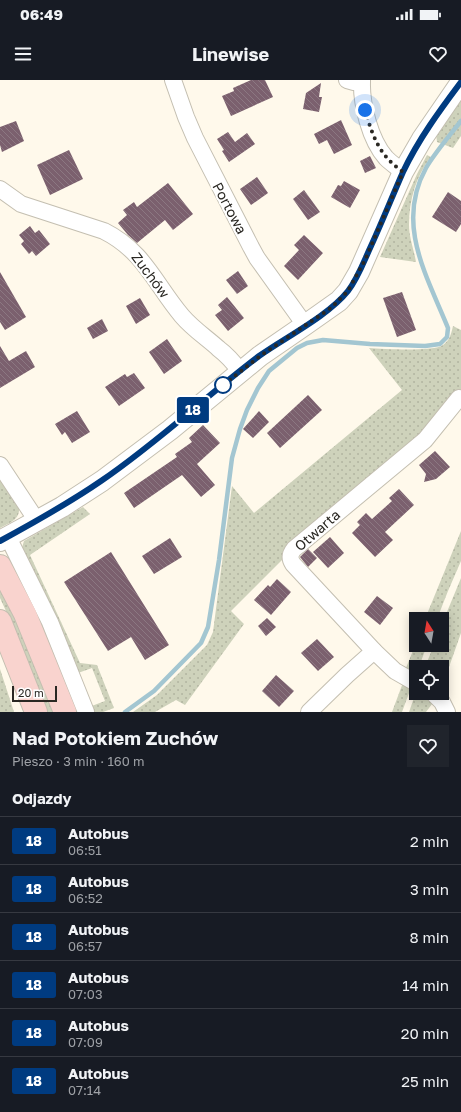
<!DOCTYPE html>
<html lang="pl">
<meta charset="utf-8">
<style>
body{margin:0;font-family:"Golos Text",sans-serif;background:#20242c;color:#f1f3f6;height:100vh;display:flex;flex-direction:column;font-size:15px;white-space:nowrap}
*{box-sizing:border-box;margin:0}
p{font-size:13px;color:#9ea1a6}
.icon{flex:none;width:22px;height:22px;fill:none;stroke:currentColor;stroke-width:2;stroke-linecap:round;stroke-linejoin:round}
.map{position:relative;height:632px;overflow:hidden}
.details{display:flex;flex-direction:column;background:#171b24;flex:1}
.details>*{flex:none}
.badge{padding:0 8px;border-radius:3px;font-size:14px;line-height:26px}
.needle{width:26px;rotate:349deg}
.buttons{position:absolute;left:409px;top:532px;display:grid;gap:8px}
.buttons a{display:grid;place-items:center;width:40px;height:40px;border-radius:0px;background:#171b24;box-shadow:0 2px 10px #0003;font-size:20px}
.scale{position:absolute;left:12px;bottom:10px;width:45px;box-sizing:border-box;padding-left:4px;border:2px solid #2a2823;border-top:0;font-size:11px;line-height:14px;white-space:nowrap;color:#2a2823;-webkit-text-stroke:3px #fff;paint-order:stroke}
.you{position:absolute;width:20px;height:20px;margin:-10px;border:3px solid #fff;border-radius:50%;background:#1a73e8;box-shadow:0 0 0 6px #1a73e833}
.map>.badge{position:absolute;translate:-50% -50%;box-shadow:0 0 0 2px #fff}
h2{padding:0 12px;font-size:15px;line-height:36px}
.round{display:grid;place-items:center;flex:none;width:42px;height:42px;border-radius:0px;background:#20242c}
.head{display:flex;align-items:center;justify-content:space-between;height:68px;padding:0 12px}
h1{font-size:19px;font-weight:700;line-height:30px}
ul{padding:0;list-style:none}
li{display:flex;align-items:center;gap:12px;height:48px;padding:0 12px;border-top:1px solid #363941}
li div{flex:1}
li b{display:block;font-size:15px}
li em{font-style:normal}
li .badge{min-width:44px;font-weight:700;text-align:center}
.status{display:flex;justify-content:space-between;align-items:center;height:28px;padding:0 20px;background:#171b24;direction:ltr}
.status svg{height:11px;fill:currentColor}
header{display:flex;justify-content:space-between;align-items:center;height:52px;padding:0 12px;background:#171b24;font-size:18px;font-weight:700}
.map>svg:first-child{display:block}
.grass{fill:url(#grass-dots)}
.lines{fill:none;stroke-linecap:round;stroke-linejoin:round}
.stream{stroke:#a3c6d1;stroke-width:4.5}
.building{fill:url(#building-back-hatch)}
.minor-casing{stroke:#c4bfb1;stroke-width:18}
.tertiary-casing{stroke:#c4bfb1;stroke-width:22}
.secondary-casing{stroke:#c4bfb1;stroke-width:24}
.minor{stroke:#fff;stroke-width:16}
.tertiary{stroke:#fff;stroke-width:20}
.secondary{stroke:#f9d3ce;stroke-width:22}
.line-casing{stroke:#fff;stroke-width:9}
.line{stroke:#003b80;stroke-width:6}
.walk{stroke:#2a2823;stroke-width:4;stroke-dasharray:0 7.2}
.stop-dot{fill:#fff;stroke:#003b80;stroke-width:2}
.labels{text-anchor:middle;dominant-baseline:central;stroke-width:4;stroke-linejoin:round;paint-order:stroke}
.street-label{font-size:14px;fill:#2a2823;stroke:#fff}
</style>
<div class="status"><b>06:49</b><svg viewBox="0 0 49 12"><path d="M0 12V9h3v3zM5 12V6h3v6zM10 12V3h3v9zM15 12V0h3v12zM26 1h20v11H26zM47 4h2v5h-2z"/></svg></div>
<header><svg class="icon" aria-label="menu" viewBox="0 0 24 24"><path d="M4 6h16M4 12h16M4 18h16"/></svg>Linewise<svg class="icon" aria-label="heart" viewBox="0 0 24 24"><path d="M12 20l-8-8c-3-5 5-10 8-4 3-6 11-1 8 4z"/></svg></header>
<div class="map">
<svg width="461" height="632" viewBox="0 0 461 632">
<defs>
<pattern id="grass-dots" width="8" height="8" patternUnits="userSpaceOnUse"><rect width="8" height="8" fill="#ced2bb"/><path d="M2 2h.1M6 6h.1" fill="none" stroke="#b1b4a0" stroke-width="1.8" stroke-linecap="round"/></pattern>
<pattern id="building-back-hatch" width="6" height="6" patternUnits="userSpaceOnUse"><rect width="6" height="6" fill="#7b606e"/><path d="M-1 5l2 2M0 0l6 6M5-1l2 2" fill="none" stroke="#8c7882"/></pattern>
</defs>
<rect width="100%" height="100%" fill="#fff9eb"/>
<g class="grass">
<polygon points="461,16 461,56 453,68 437,62 436,54"/>
<path d="M427,75L431,77C416,96 409,120 409,145C409,157 414,170 416,182L380,177L417,94Z"/>
<path d="M453,246L461,250V314L422,358L282,473V480L231,531L244,544L185,625L176,620L155,632H133L157,615L207,565L213,552L232,406L254,433L402,310L369,268C383,269 434,272 443,265C450,260 451,254 453,246Z"/>
<path d="M0,395L19,428C20,440 9,443 0,448Z"/>
<polygon points="83,427 90,434 30,475 80,583 97,585 114,628 103,632 91,632 89,627 105,621 92,588 78,593 21,471 24,461"/>
<polygon points="461,451 461,481 448,511 437,539 425,539"/>
<polygon points="461,498 461,553 443,604 448,620 442,613 442,587 425,587 434,565 442,565 442,544"/>
<polygon points="0,504 56,632 46,632 11,542 0,518"/>
<polygon points="416,563 416,565 427,565 419,587 416,587 416,594 404,593"/>
<polygon points="0,589 14,632 0,632"/>
<polygon points="404,600 412,605 402,632 392,632"/>
<polygon points="416,612 416,613 426,613 435,620 426,632 409,632"/>
</g>
<g class="lines">
<path class="stream" d="M125,632L154,611L201,563L208,547L219,480L232,378L240,349L247,330L258,308L269,291L297,268L307,263L323,260L370,264L425,266L440,264L447,257L448,248C427,196 395,144 426,88C434,74 450,55 461,41"/>
</g>
<g class="building">
<polygon points="251,0 265,0 273,17 231,36 222,16 234,11 233,8"/>
<polygon points="321,3 319,17 322,17 319,32 303,29 306,13"/>
<polygon points="341,40 352,65 334,74 327,60 319,64 314,54"/>
<polygon points="16,41 24,61 2,72 0,65 0,47"/>
<polygon points="228,52 235,62 247,53 255,64 229,82 222,71 224,70 217,59"/>
<polygon points="69,70 83,99 50,115 37,85"/>
<polygon points="370,76 376,88 365,93 360,81"/>
<polygon points="257,97 268,113 251,125 240,109"/>
<polygon points="344,101 360,110 350,128 331,117 338,105 341,106"/>
<polygon points="168,103 193,134 173,150 165,140 137,163 128,155 118,143 127,135 123,130 134,122 137,127"/>
<polygon points="304,110 320,132 308,140 293,119"/>
<polygon points="448,112 461,121 461,144 456,152 432,137"/>
<polygon points="30,146 35,153 39,150 50,164 36,176 32,171 29,174 21,164 24,161 19,155"/>
<polygon points="304,155 323,173 298,200 284,186 299,170 294,165"/>
<polygon points="238,191 248,206 237,214 226,200"/>
<polygon points="0,192 26,237 5,250 0,242"/>
<polygon points="402,212 416,250 397,257 383,218"/>
<polygon points="227,217 244,238 228,251 215,235 222,230 218,225"/>
<polygon points="140,218 150,235 136,244 126,226"/>
<polygon points="102,239 108,251 93,259 87,248"/>
<polygon points="167,259 182,281 164,294 149,272"/>
<polygon points="0,266 9,281 26,271 35,287 0,308"/>
<polygon points="134,293 145,308 119,326 105,307 125,294 127,297"/>
<polygon points="308,315 322,330 280,368 267,353"/>
<polygon points="77,331 90,352 72,363 65,352 62,355 55,344"/>
<polygon points="259,331 269,342 253,358 243,349"/>
<polygon points="203,345 220,363 197,384 215,405 201,417 182,395 134,428 124,413 177,377 175,374 192,362 189,358"/>
<polygon points="435,371 450,387 436,399 424,402 426,394 419,385"/>
<polygon points="399,409 414,425 385,452 393,460 375,477 352,453 360,445 357,442 366,433 372,439 392,421 389,418"/>
<polygon points="330,457 344,473 328,488 313,472"/>
<polygon points="170,458 182,477 154,494 142,476"/>
<polygon points="308,469 317,478 308,487 300,477"/>
<polygon points="111,472 169,565 145,580 131,557 108,571 64,502"/>
<polygon points="277,499 291,512 271,535 254,520 268,505 270,507"/>
<polygon points="377,516 393,528 380,545 364,532"/>
<polygon points="267,538 276,547 266,556 258,546"/>
<polygon points="317,559 334,577 318,591 301,573"/>
<polygon points="276,595 294,611 279,627 262,611"/>
</g>
<g class="lines">
<g class="minor-casing">
<g id="minor">
<polyline points="173,0 186,37 195,58 251,167 257,178 305,245"/>
<polyline points="347,0 354,2 362,2"/>
<path d="M362,0C361,24 370,60 386,78C391,83 397,87 403,92"/>
<path d="M0,109L21,124L104,151C144,171 155,204 182,236C193,249 207,258 219,269C227,275 234,283 240,291"/>
<polyline points="0,385 37,441"/>
<polyline points="8,457 50,542 86,632"/>
<path d="M416,603L395,591L374,571L293,484C289,478 290,474 294,469L425,360L459,318"/>
<polyline points="433,613 442,622 447,632"/>
<polyline points="309,632 347,595 374,571"/>
</g>
</g>
<g class="tertiary-casing">
<polyline id="tertiary" points="0,461 62,427 102,401 170,350 260,276 305,245 339,221 348,211 359,192 403,92 422,59 461,2"/>
</g>
<g class="secondary-casing">
<g id="secondary">
<polyline points="0,486 25,534 65,632"/>
<polyline points="0,541 36,632"/>
</g>
</g>
<use href="#minor" class="minor"/>
<use href="#tertiary" class="tertiary"/>
<use href="#secondary" class="secondary"/>
</g>
<g class="lines">
<g class="line-casing">
<path id="line" d="M0,461C35,442 69,423 101,401C157,363 205,317 259,276C286,257 328,236 348,211C358,198 364,181 371,166C382,142 392,117 403,92C418,60 440,30 461,2"/>
</g>
<use href="#line" class="line"/>
<path class="walk" d="M223,305L221,307L260,276L331,228L348,211L365,180L403,92C379,75 373,57 365,30"/>
</g>
<circle class="stop-dot" cx="223" cy="305" r="8"/>
<g class="labels">
<g class="street-label">
<text transform="translate(230 128) rotate(62)">Portowa</text>
<text transform="translate(151 195) rotate(53)">Zuchów</text>
<text transform="translate(317 450) rotate(-41)">Otwarta</text>
</g>
</g>
</svg>
<div class="buttons">
<a><svg class="needle" viewBox="-14 -14 28 28"><path d="M0-13l5 13h-10z" fill="#e53935"/><path d="M0 13l5-13h-10z" fill="#9ea1a6"/></svg></a>
<a><svg class="icon" aria-label="locate" viewBox="0 0 24 24"><circle cx="12" cy="12" r="6"/><path d="M12 2v4M12 18v4M2 12h4M18 12h4"/></svg></a>
</div>
<div class="scale">20 m</div>
<div class="you" style="left:365px;top:30px"></div>
<b class="badge" style="left:193px;top:330px;background:#003b80;color:#fff">18</b>
</div>
<section class="details">
<div class="head"><div><h1>Nad Potokiem Zuchów</h1><p>Pieszo · 3 min · 160 m</p></div><a class="round"><svg class="icon" aria-label="heart" viewBox="0 0 24 24"><path d="M12 20l-8-8c-3-5 5-10 8-4 3-6 11-1 8 4z"/></svg></a></div>
<h2>Odjazdy</h2>
<ul>
<li><span class="badge" style="background:#003b80;color:#fff">18</span><div><b>Autobus</b><p>06:51</p></div><em>2 min</em></li>
<li><span class="badge" style="background:#003b80;color:#fff">18</span><div><b>Autobus</b><p>06:52</p></div><em>3 min</em></li>
<li><span class="badge" style="background:#003b80;color:#fff">18</span><div><b>Autobus</b><p>06:57</p></div><em>8 min</em></li>
<li><span class="badge" style="background:#003b80;color:#fff">18</span><div><b>Autobus</b><p>07:03</p></div><em>14 min</em></li>
<li><span class="badge" style="background:#003b80;color:#fff">18</span><div><b>Autobus</b><p>07:09</p></div><em>20 min</em></li>
<li><span class="badge" style="background:#003b80;color:#fff">18</span><div><b>Autobus</b><p>07:14</p></div><em>25 min</em></li>
</ul>
</section>
